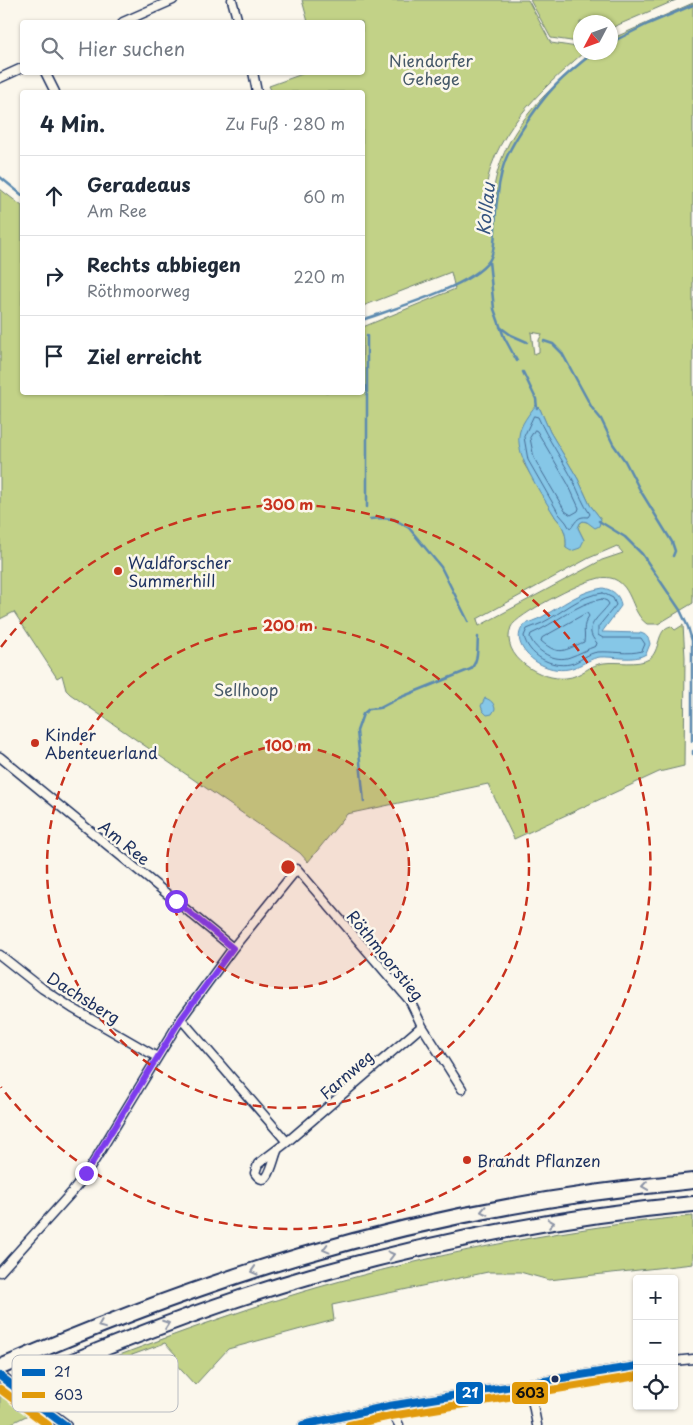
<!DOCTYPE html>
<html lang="de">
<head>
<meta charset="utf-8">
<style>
	:root { --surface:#fff; --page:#f2f2f3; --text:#1f2937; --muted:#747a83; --line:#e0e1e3 }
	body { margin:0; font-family:"Playpen Sans",sans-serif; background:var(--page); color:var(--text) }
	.controls { position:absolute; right:15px; bottom:15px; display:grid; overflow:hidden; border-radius:5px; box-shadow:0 1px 4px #0004 }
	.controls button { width:45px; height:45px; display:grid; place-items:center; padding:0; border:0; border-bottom:1px solid var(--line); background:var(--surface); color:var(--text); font:25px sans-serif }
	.compass { position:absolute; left:573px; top:15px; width:45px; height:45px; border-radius:50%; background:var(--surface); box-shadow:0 1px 4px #0004; rotate:229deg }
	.stop { position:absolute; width:15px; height:15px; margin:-11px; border:4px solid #7c3aed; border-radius:50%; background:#fff }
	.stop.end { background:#7c3aed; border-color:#fff; box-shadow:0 1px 5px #0008 }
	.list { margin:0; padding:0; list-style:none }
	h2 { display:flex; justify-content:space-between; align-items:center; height:65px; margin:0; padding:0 20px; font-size:21px }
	h2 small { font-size:16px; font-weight:400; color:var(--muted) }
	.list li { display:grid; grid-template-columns:32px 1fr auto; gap:15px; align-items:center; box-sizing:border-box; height:80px; padding:0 20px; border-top:1px solid var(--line) }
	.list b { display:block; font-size:19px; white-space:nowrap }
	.list p { margin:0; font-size:16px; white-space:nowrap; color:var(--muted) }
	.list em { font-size:16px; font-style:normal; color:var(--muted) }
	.icon { flex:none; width:28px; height:28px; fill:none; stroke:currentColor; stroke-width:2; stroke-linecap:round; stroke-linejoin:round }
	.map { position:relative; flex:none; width:693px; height:1425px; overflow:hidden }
	.search { position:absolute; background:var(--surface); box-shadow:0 1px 4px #0004; left:20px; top:20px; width:345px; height:55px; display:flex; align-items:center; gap:12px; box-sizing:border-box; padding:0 18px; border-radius:5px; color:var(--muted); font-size:19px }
	.panel { position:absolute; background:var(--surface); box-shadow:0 1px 4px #0004; left:20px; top:90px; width:345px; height:305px; border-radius:5px }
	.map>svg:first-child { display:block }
	.green { fill:#c2d287; stroke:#6e8072; fill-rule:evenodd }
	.water { fill:#86c7e7; stroke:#5b8ab0 }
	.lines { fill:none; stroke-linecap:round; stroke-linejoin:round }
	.shore { stroke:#466c95; stroke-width:1 }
	.stream { stroke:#5b8ab0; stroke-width:2.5 }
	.highway-tunnel { stroke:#cecfd0; stroke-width:14; stroke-dasharray:14 7; stroke-linecap:butt }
	.street-casing { stroke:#1b2f5e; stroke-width:11 }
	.secondary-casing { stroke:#1b2f5e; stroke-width:14 }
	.highway-casing { stroke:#1b2f5e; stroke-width:18 }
	.street { stroke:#fbf7ec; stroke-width:8 }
	.secondary { stroke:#fbf7ec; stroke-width:10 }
	.highway { stroke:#fbf7ec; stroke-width:14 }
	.bus-1-casing { stroke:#fbf7ec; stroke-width:11 }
	.bus-2-casing { stroke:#fbf7ec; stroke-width:11 }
	.bus-1 { stroke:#0065bd; stroke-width:8 }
	.bus-2 { stroke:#e19a09; stroke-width:8 }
	.oneway { stroke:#8b93a5 }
	.route { stroke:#7c3aed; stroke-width:6 }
	.ring { fill:none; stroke:#c8321e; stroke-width:2.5; stroke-dasharray:9 6 }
	.poi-dot { fill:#c8321e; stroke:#fbf7ec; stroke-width:2 }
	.bus-dot { fill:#1b2f5e; stroke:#fbf7ec; stroke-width:2 }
	.labels { text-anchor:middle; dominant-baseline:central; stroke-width:5; stroke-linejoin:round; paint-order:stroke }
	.park-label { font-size:16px; fill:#455868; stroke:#fbf7ec }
	.poi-label { font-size:16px; fill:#1b2f5e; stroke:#fbf7ec; text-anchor:start }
	.street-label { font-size:16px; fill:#1b2f5e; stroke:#fbf7ec }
	.water-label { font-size:18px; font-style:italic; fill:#365580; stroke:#fbf7ec }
	.key { fill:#fbf7ec; stroke:#b8bbc1; stroke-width:1 }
	.key-label { font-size:14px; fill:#1b2f5e }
	.centre { fill:#c8321e; stroke:#fbf7ec; stroke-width:2.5 }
	.ring-label { font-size:15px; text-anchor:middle; font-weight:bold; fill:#c8321e; stroke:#fbf7ec; stroke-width:5; stroke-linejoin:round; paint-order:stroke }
	.line-badge { stroke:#fbf7ec; stroke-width:2 }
	.badge-label { font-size:14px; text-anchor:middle; font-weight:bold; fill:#fff }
	.pale-badge-label { font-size:14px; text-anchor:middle; font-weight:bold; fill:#111 }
</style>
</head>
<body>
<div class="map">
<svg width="693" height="1425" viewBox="0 0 693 1425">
	<rect width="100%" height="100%" fill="#fbf7ec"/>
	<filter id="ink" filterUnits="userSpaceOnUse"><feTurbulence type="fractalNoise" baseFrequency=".02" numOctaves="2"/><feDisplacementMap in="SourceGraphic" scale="10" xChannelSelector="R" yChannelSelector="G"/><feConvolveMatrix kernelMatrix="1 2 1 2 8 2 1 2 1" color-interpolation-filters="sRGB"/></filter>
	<g filter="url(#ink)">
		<path class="green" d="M302,0h226l23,43 26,4 3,-1v6l3,1c-43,38 -95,84 -98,146 -1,15 -3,20 4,33 3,-16 2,-33 6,-50 11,-56 55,-94 96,-129l19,-1 1,-13 82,-36v600l-35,21h-11c-16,-11 -14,-37 -33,-45 -5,-2 -13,-2 -18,0 -15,3 -80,36 -85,48 -12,30 31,54 55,51 15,-1 24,-14 38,-15 13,-2 34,3 45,-4 12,-8 7,-30 22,-33l4,4 8,-5 2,32 -1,109 -25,6 -145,67 -26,-55 -141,30 -39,48 -8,-9 -230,-159 -4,-4 -4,-15 -5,3 -43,-66 -14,7v-430l22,17v186h340l1,-65 92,-38 -4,-17 -88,34 -1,-214h-90l-3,-6 36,-13 57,-1v-50h-54zM531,332l11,2 -3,6v12l-5,2zM540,409l10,23 28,47 12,26 11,14 -14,3 -4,-1 -3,2 -2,5 6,12 -18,8c1,-12 -2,-22 -10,-30l-33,-56zM617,546l6,7 -21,7 -123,66 -2,-7 112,-61z
			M530,0h146l-65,28 -1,-6h-30v19l-2,1 -27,-4z
			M693,1216v48l-144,16 -29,-8h-32l-156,33 2,15 -106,29 -33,36 -24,-26 5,-4 -11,-12 -63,23 -1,-4c77,-29 156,-58 236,-80 116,-32 236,-55 356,-66z
			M0,1389l32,24 -24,12h-8z"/>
		<path class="water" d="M536,405l4,4 10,23 28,47 12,26 11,14 -2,7 -4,2 -8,-6 -4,-1 -3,2 -2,5 6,12 -4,8 -9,3 -5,-3c1,-12 -2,-22 -10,-30 -12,-20 -40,-60 -37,-82 1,-11 10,-22 17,-31z
			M603,588c10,2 17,7 18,18l-19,26 38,1c6,1 9,5 10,11l-4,10c-12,8 -32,2 -46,3 -9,1 -16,7 -25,10 -18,8 -44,-3 -53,-20 -4,-8 -4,-15 2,-22 5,-3 12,-5 18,-8 19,-11 38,-26 61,-29z
			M485,698c6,2 9,5 10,11l-3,5 -5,1 -4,-4 -2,-5z"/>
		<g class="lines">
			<path class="shore" d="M534,416l4,1c10,23 25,43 36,65 5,11 9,22 16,32l-2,3c-10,-1 -11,3 -17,11l-2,-1 -3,-5 -7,-8 -31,-54 -4,-23z
				M535,430l2,1 31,53 11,24 -1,3 -7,4 -6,-4 -31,-53 -4,-20z
				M603,593l10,5 3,7 -18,22v8l5,3h38l4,6 -3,7c-14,4 -30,0 -44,1 -11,1 -18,10 -28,12 -19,4 -42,-9 -46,-28l3,-7c5,-2 10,-4 15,-6 20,-10 37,-28 61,-30z
				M602,599l5,2 2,3c-9,13 -28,23 -12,39l-1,3c-9,3 -17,8 -26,11 -15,6 -35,-6 -40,-20l1,-3c24,-10 45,-31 71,-35z
				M587,613l2,3c-8,12 -3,15 -5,26 -20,8 -24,15 -43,-1l1,-3z"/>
			<path class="stream" d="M610,43l38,-19 45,-19
				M0,177l22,18
				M489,261l5,48 10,28 13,24
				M362,320c31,-11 110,-34 127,-59 8,-11 5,-45 8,-60 1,-11 3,-23 6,-34 6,-22 39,-69 56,-85 11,-11 23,-20 35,-30
				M500,327l11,8 16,7
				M367,336v171
				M544,341l9,3 9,9 30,55 9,11 12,25 12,17 15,29 32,52 3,9 -2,5
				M523,372l13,27 1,9
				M370,519l10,-1 14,1 15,9 32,39 27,54
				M599,521l26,16 17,17 38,56 8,17 4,14v100
				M693,751v3
				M364,802l-7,-71 6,-17 6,-5 11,-1 19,-10 72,-29c8,-9 6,-21 7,-32"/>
			<path class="highway-tunnel" d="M0,1393l24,-12"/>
			<g class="street-casing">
				<path id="street" d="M232,0l6,22
					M123,22l50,-22
					M45,72l10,20
					M253,72l4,20
					M0,78l22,-10
					M0,757l233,191
					M0,955l43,34 29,19 85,49
					M181,1019l106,123
					M278,1149c-5,8 -9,44 -23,24l3,-9 29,-22 135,-116
					M0,1272l73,-81 14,-18 94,-154 52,-71 64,-79 113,132 12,25 40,63
					M674,1361l19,-2
					M529,1384l8,41
					M389,1406l10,19
					M303,1425l86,-19 248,-40"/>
			</g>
			<g class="secondary-casing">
				<path id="secondary" d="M0,1376l65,49"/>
			</g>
			<g class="highway-casing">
				<path id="highway" d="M3,1366c97,-42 196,-80 297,-110 128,-38 261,-62 393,-75
					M24,1381c94,-39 189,-77 287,-105 125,-35 253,-60 382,-72"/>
			</g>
			<use href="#street" class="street"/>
			<use href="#secondary" class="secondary"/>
			<use href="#highway" class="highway"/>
			<g class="bus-1-casing">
				<path id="bus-1" d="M0,1376l65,49
					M303,1425l86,-19 248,-40"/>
			</g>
			<g class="bus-2-casing">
				<path id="bus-2" d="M0,1389l48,36
					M349,1425l42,-9 246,-40"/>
			</g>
			<use href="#bus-1" class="bus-1"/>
			<use href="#bus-2" class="bus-2"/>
		</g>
		<defs><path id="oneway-chevron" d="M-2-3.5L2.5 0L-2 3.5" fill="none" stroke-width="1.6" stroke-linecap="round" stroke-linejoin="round" transform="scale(1.25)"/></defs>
		<g class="oneway">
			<use href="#oneway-chevron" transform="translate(645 1186) rotate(172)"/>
			<use href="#oneway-chevron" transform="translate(484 1211) rotate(168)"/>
			<use href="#oneway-chevron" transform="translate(551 1223) rotate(-9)"/>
			<use href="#oneway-chevron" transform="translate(326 1249) rotate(165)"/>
			<use href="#oneway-chevron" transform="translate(391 1255) rotate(-14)"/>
			<use href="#oneway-chevron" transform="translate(254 1271) rotate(163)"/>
			<use href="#oneway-chevron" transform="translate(166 1324) rotate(-20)"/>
			<use href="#oneway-chevron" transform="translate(101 1325) rotate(158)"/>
		</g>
	</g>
	<g class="lines" filter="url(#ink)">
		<path class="route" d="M86,1173l95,-154 52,-71 -57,-47"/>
	</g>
	<circle cx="288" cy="867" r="121" fill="#c8321e" fill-opacity=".12"/>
	<g class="ring">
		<circle cx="288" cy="867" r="121"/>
		<circle cx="288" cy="867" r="241"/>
		<path d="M1 647A362 362 0 1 1 1 1087"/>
	</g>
	<g class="poi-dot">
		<circle cx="118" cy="571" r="5"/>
		<circle cx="35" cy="743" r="5"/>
		<circle cx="467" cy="1160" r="5"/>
	</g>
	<circle class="bus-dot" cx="555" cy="1379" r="4.5"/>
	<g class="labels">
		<g class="park-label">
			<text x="431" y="60">Niendorfer<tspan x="431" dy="18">Gehege</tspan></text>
			<text x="246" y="689">Sellhoop</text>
		</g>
		<g class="poi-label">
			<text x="128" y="562">Waldforscher<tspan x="128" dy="18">Summerhill</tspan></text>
			<text x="45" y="734">Kinder<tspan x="45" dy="18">Abenteuerland</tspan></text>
			<text x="477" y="1160">Brandt Pflanzen</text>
		</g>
		<g class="street-label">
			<text transform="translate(125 842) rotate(39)">Am Ree</text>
			<text transform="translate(386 955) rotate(51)">Röthmoorstieg</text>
			<text transform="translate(84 997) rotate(32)">Dachsberg</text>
			<text transform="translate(346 1074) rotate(-41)">Farnweg</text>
		</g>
		<g class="water-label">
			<text transform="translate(485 209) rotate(-84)">Kollau</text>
		</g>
	</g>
	<rect x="12" y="1355" width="166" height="57" rx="8" class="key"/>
	<rect x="22" y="1369" width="23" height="7" fill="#0065bd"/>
	<rect x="22" y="1392" width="23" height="6" fill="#e19a09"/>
	<g class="key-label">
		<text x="54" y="1377">21</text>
		<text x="54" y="1400">603</text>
	</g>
	<circle cx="288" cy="867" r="8" class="centre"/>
	<g class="ring-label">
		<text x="288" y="510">300 m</text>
		<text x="288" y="631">200 m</text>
		<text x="288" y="751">100 m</text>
	</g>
	<g class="line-badge">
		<rect x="455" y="1381" width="29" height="24" rx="5" fill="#0065bd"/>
		<rect x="511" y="1381" width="38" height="24" rx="5" fill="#e19a09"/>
	</g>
	<g class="badge-label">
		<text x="470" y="1398">21</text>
	</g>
	<g class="pale-badge-label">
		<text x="530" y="1398">603</text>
	</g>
</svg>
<div class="controls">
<button>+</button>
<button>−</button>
<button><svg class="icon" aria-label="locate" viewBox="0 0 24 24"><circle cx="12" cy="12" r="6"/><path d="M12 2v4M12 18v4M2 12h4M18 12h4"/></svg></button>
</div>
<svg class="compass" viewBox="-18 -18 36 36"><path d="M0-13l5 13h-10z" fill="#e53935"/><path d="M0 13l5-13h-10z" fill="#747a83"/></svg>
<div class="stop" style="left:176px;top:901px"></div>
<div class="stop end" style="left:86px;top:1173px"></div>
<div class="search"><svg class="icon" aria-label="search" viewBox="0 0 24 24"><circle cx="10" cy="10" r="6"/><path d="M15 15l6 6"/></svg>Hier suchen</div>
<section class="panel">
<h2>4 Min.<small>Zu Fuß · 280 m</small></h2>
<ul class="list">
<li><svg class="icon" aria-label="ahead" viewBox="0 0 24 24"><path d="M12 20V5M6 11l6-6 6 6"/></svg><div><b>Geradeaus</b><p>Am Ree</p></div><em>60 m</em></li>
<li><svg class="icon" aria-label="right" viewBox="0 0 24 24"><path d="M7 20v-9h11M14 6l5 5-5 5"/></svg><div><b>Rechts abbiegen</b><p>Röthmoorweg</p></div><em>220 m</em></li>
<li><svg class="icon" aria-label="arrive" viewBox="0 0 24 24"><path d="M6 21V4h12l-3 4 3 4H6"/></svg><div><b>Ziel erreicht</b></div></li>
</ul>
</section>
</div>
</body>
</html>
